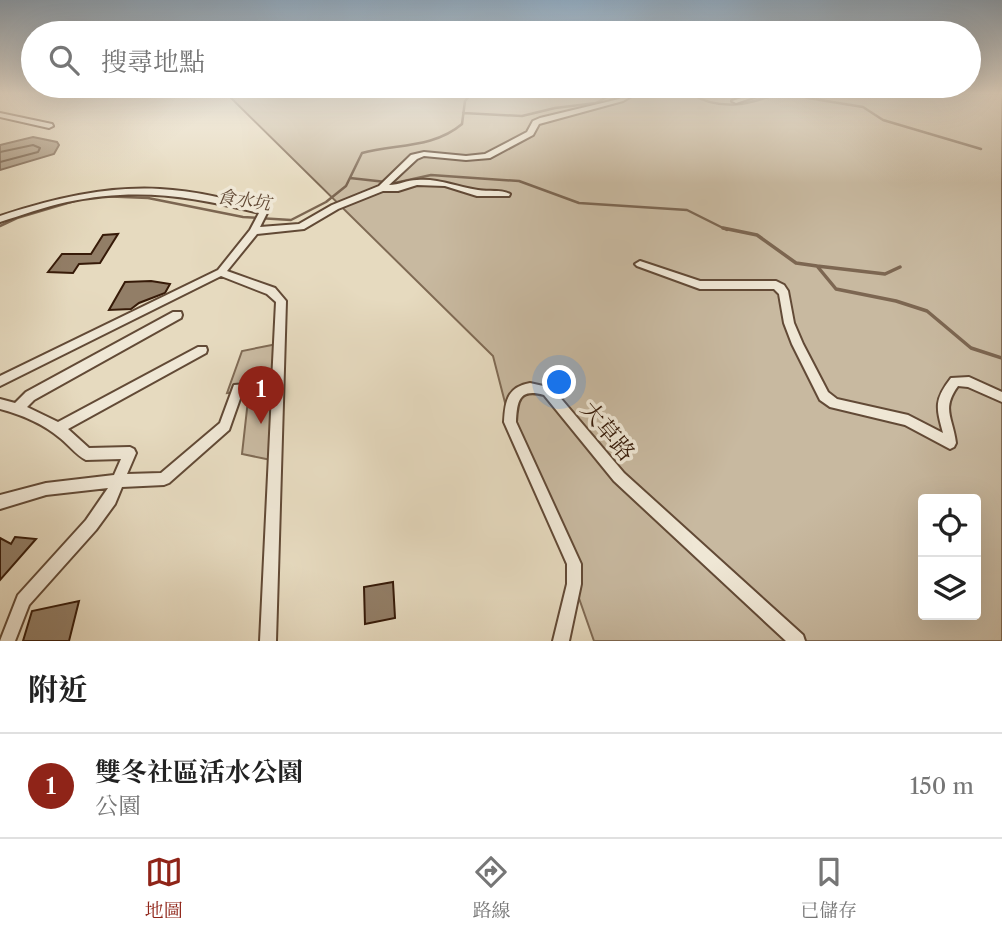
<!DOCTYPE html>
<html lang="zh-TW">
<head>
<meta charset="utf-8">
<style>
	:root { --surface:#fff; --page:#f6f6f6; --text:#222; --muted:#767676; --line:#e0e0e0; --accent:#8f2418 }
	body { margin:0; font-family:"Libre Caslon Text","Noto Serif TC",serif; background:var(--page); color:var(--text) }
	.controls { position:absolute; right:21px; bottom:21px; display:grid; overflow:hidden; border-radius:7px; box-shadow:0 7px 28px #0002 }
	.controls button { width:63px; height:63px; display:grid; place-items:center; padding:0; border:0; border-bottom:2px solid var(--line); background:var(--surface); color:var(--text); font:35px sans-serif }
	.you { position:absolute; left:560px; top:383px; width:24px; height:24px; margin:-18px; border:5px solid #fff; border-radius:50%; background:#1a73e8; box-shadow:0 0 0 10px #1a73e833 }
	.badge { display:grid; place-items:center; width:46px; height:46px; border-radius:50%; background:var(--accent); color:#fff; font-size:23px; font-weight:700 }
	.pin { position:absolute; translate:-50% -58px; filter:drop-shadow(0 2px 4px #0008) }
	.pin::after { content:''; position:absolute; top:37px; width:24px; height:21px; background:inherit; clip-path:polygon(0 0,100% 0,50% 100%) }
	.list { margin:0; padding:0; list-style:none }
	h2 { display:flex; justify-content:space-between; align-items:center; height:91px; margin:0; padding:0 28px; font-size:30px }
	h2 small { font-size:23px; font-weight:400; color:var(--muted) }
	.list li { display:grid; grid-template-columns:46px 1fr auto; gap:21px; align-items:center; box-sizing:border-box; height:105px; padding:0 28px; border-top:2px solid var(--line) }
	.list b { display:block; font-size:26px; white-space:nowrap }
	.list p { margin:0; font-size:23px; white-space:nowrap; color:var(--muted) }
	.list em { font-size:23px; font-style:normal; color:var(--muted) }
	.icon { flex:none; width:38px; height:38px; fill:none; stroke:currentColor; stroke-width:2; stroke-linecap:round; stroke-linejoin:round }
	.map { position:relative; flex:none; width:1002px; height:641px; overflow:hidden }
	.search { position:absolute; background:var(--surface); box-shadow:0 7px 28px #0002; left:21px; right:21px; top:21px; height:77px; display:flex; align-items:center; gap:18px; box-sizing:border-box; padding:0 24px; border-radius:38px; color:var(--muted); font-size:26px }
	.sheet { height:196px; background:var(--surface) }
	nav { display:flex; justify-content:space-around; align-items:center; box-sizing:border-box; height:98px; border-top:2px solid var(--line); background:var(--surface); font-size:19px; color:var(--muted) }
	nav a { display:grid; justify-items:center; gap:4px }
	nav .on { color:var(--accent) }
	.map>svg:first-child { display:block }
	.green { fill:#c8b9a0; stroke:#7f6a54; stroke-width:2; fill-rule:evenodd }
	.water { fill:#aa9981; stroke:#7c6651; stroke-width:2 }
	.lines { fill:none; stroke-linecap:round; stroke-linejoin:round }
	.shore { stroke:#705a44; stroke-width:2 }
	.stream-far1 { stroke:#7c6651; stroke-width:2.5 }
	.stream { stroke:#7c6651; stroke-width:3.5 }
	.building { fill:#927e67; stroke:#361a08; stroke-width:2 }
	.street-casing { stroke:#624a36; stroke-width:4 }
	.street { fill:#efe7d5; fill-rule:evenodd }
	.labels { text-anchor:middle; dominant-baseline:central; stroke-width:7; stroke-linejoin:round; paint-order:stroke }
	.far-water-label { font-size:18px; font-style:italic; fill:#5f4632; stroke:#efe7d5 }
	.near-street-label { font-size:23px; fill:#361a08; stroke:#efe7d5 }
</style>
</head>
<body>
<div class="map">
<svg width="1002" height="641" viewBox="0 0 1002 641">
	<rect width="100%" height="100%" fill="#e6dabf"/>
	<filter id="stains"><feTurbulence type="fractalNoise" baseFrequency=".00286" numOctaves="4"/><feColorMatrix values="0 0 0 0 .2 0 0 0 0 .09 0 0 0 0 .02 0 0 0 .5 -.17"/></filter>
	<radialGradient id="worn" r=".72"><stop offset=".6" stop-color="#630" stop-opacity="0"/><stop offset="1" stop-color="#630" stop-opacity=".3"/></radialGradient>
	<path class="green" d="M227,94h775v547h-408l-20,-57 -64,-162 -17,-66zM923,499h53v116h-53z
		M277,344l-1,117 -34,-7 7,-63 -22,2 15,-42z"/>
	<path class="water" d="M33,137l24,5 2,3 -5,9 -54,16v-25z"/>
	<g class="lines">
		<path class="shore" d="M0,152l33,-7 7,3 -2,4 -38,10"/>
		<path class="stream-far1" d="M691,94c29,17 56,11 86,0
			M799,94l9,4 55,9 20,13 98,29
			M463,113l59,3 33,-8 41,-5 16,-9
			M350,178l45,5 36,-8 88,6 60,22 108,7 40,20
			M99,196l49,2 95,19 48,3 35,-18 20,-16 16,-33c34,-9 72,-5 100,-29l3,-23 6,-7
			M0,226l17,-8 64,-19"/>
		<path class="stream" d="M723,228l34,7 39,28 21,3 19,23 60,12 31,10 44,37 31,10
			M817,266l68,8 15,-7"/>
	</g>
	<path class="building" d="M118,234l-18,29 -21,1 -6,9 -25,-1 14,-18h29l12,-19z
		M151,281l19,3 -5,9 -26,10 -8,6 -22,1 16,-28z
		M15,537l21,2 -36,41v-42l11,6z
		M393,582l2,36 -30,6 -1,-37z
		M79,601l-10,40h-46l9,-30z"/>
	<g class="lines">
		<g class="street-casing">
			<path id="street" d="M628,94h7l-12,7 -84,23 -6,11 -43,23 -24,2 -42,-4 -7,3 -28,26c10,0 18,-5 28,-5 21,-2 40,7 61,10 10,2 23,-1 32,4l-1,2h-32l-32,-10 -28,-1 -19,6h-15l-45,18 -34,20 -47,5 -30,37 48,17 11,13 -10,340h-16l12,-249 -30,1 -13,37 -60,53 -5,2 -42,2 -7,17 -19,26 -67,75 -14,36h-15l18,-46 68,-75 22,-32 -62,7 -46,14v-14l46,-12 68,-8 7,-16 -35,1c-10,-5 -17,-15 -26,-22 -18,-15 -38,-23 -60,-29v-10l15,4 11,-11 147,-80h8l1,3 -1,3 -147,82 -7,7 31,15 140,-75h8l1,3 -1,3 -138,76 21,19 41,-1 4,2 2,4 -9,21 34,-1 59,-50 14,-38 38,-3 4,-80 -9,-8 -46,-18 -221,110v-10l218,-106 32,-40 9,-17c-68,-17 -122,-26 -192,-11 -23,5 -45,13 -67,20v-6c52,-17 105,-30 160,-27 37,2 72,11 107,20l1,2 -8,16 39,-3 33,-19 47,-19 32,-31 13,-3 42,4 19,-2 42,-22 6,-11 7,-3 79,-19z
				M754,94h9l-27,9 -4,-2z
				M0,113l52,11 1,2 -4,2 -49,-11z
				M640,261l60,20h76l8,4 4,6 6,32 9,21 25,48 9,7 71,16 35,18c-7,-26 -9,-33 8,-55l18,-1 33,15v10l-34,-15 -10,-1c-17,23 -5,32 -2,57l-2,4 -4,2 -45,-24 -75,-18 -10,-7 -28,-56 -8,-21 -5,-29 -5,-5h-74l-63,-23 -2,-2z
				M530,383l22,5 72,85 179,162 2,6h-19l-172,-160 -70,-86c-25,-7 -27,6 -28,27l65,142v20l-12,57h-16l14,-57v-20l-63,-142c1,-20 3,-35 26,-39z"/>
		</g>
		<use href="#street" class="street"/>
	</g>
	<linearGradient id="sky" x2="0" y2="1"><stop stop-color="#8fa9bf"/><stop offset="0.51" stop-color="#f4eee2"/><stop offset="1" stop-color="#f4eee2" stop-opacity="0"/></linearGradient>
	<rect width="1002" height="183" fill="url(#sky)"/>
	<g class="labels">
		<g class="far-water-label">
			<text transform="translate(244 200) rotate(8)">食水坑</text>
		</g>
		<g class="near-street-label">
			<text transform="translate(608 431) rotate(50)">大草路</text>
		</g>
	</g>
	<rect width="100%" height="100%" filter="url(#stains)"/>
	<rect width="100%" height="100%" fill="url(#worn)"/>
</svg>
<div class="controls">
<button><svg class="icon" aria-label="locate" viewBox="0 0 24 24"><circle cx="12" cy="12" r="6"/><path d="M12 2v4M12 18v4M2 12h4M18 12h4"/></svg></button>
<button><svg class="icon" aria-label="layers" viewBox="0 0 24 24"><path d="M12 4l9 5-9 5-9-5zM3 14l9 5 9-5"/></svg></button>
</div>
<div class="you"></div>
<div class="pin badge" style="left:261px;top:424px">1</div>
<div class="search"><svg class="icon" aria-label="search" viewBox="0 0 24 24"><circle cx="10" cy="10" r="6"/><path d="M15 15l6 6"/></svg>搜尋地點</div>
</div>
<section class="sheet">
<h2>附近<small></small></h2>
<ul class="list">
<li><span class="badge">1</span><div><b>雙冬社區活水公園</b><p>公園</p></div><em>150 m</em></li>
</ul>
</section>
<nav>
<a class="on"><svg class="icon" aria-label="map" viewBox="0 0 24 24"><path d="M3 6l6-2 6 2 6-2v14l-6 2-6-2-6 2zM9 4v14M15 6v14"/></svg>地圖</a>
<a><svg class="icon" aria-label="directions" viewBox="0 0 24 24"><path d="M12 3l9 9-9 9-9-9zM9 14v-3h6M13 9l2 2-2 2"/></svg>路線</a>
<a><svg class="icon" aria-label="saved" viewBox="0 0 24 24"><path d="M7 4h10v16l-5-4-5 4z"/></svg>已儲存</a>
</nav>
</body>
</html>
